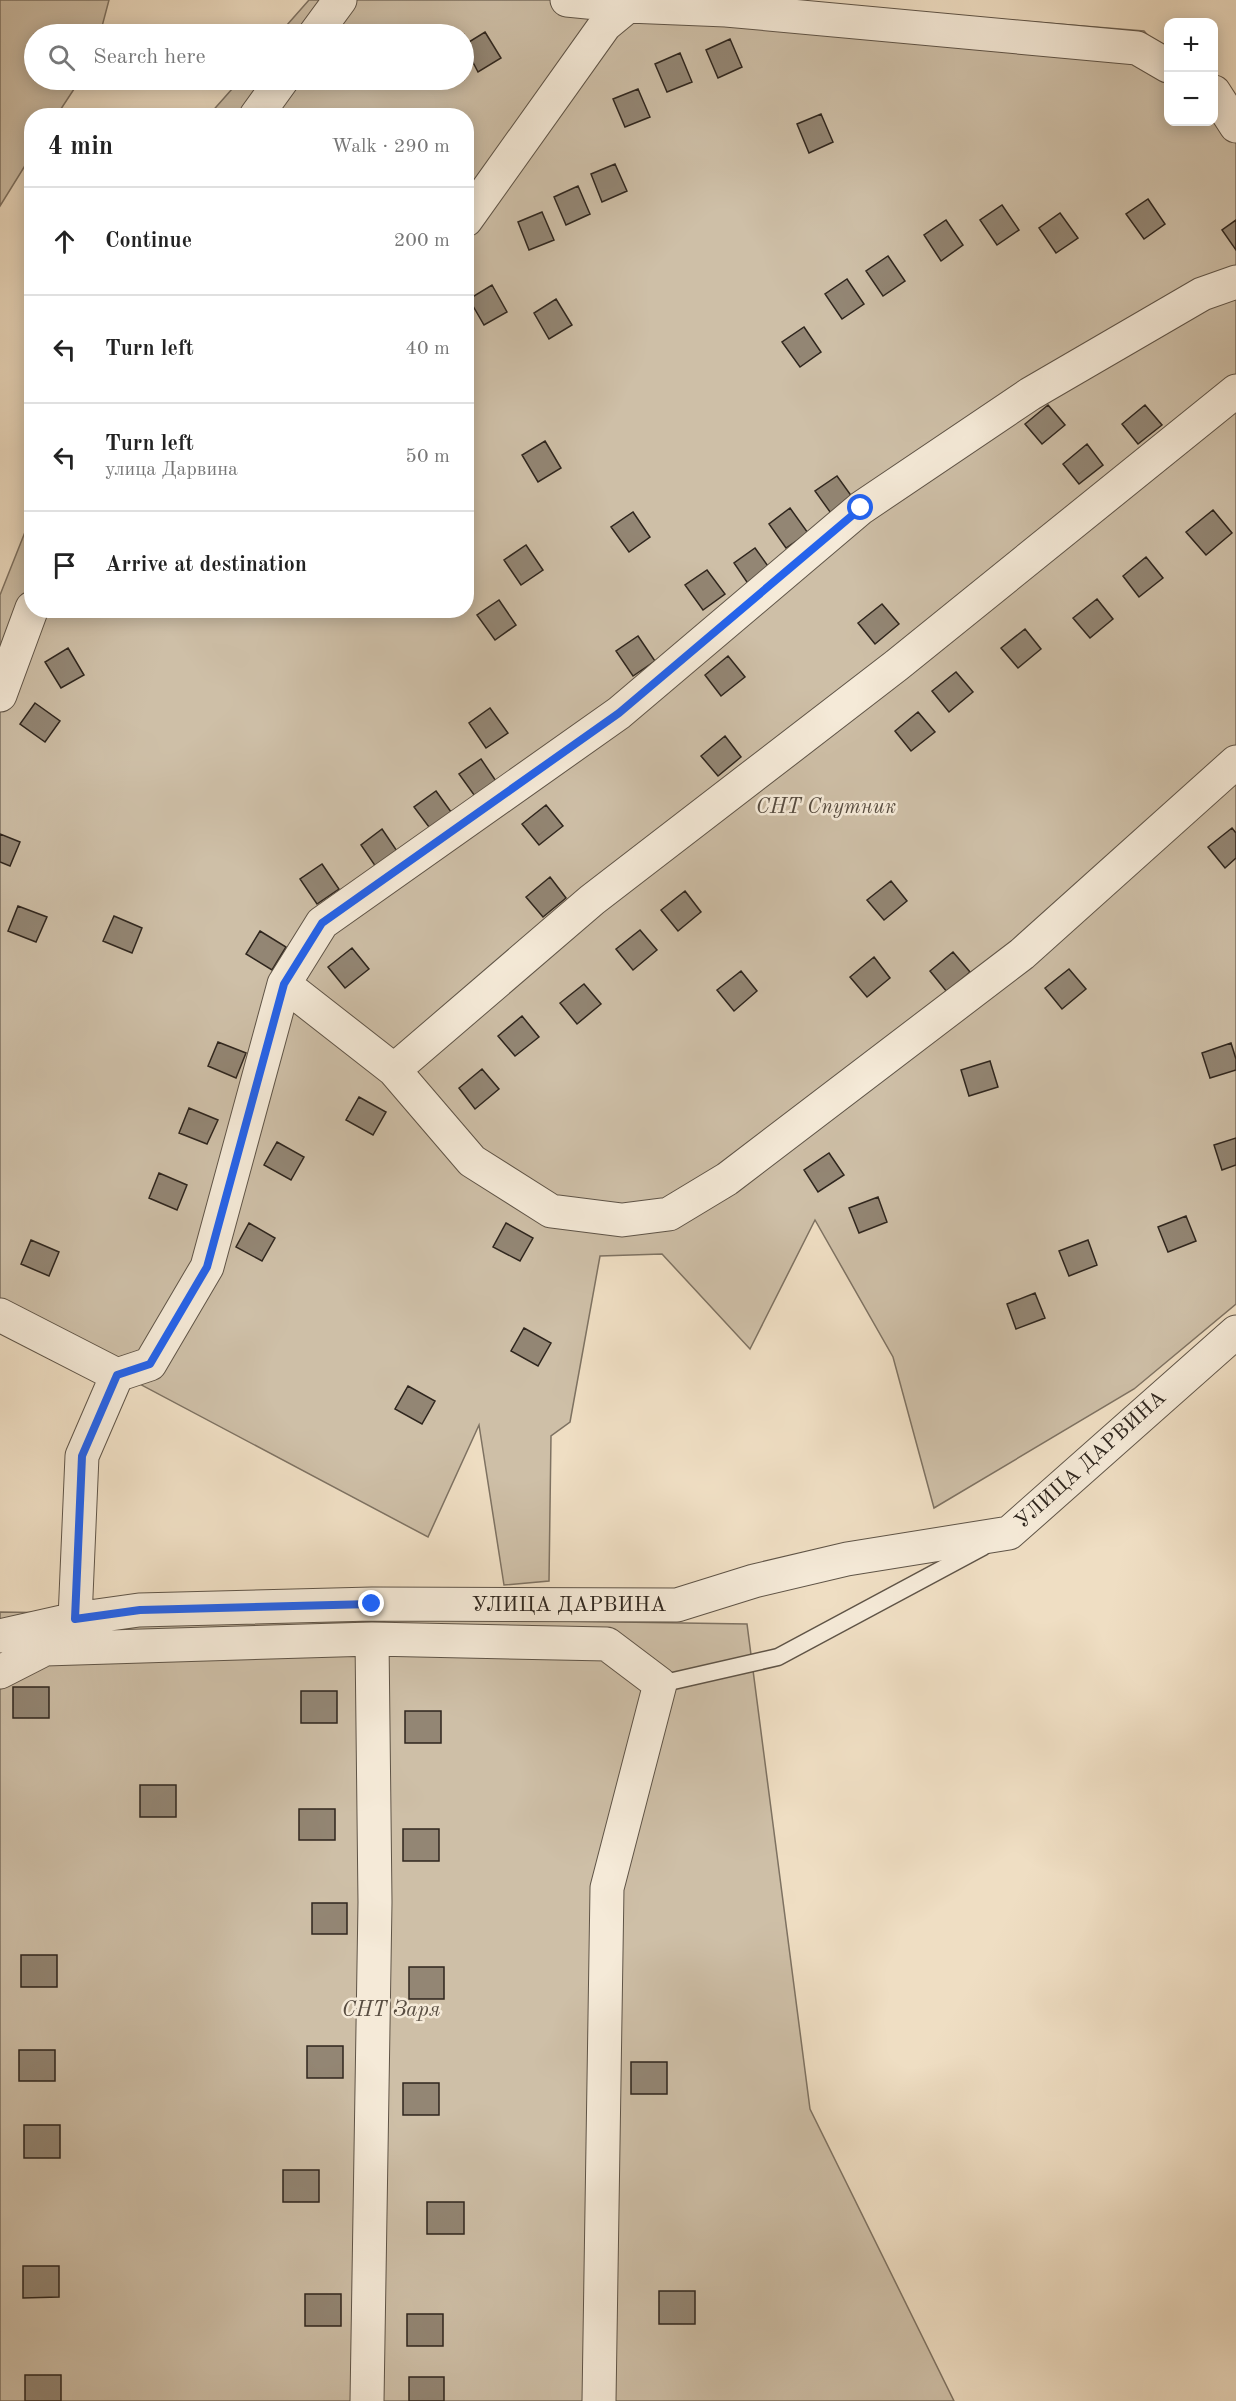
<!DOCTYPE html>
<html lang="en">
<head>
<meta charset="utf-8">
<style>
	:root { --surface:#fff; --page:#f2f2f2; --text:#222; --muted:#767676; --line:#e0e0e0 }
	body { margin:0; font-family:"Old Standard TT",serif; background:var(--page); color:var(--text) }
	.controls { position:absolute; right:18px; top:18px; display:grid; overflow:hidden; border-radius:12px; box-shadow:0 3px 15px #0003 }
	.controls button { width:54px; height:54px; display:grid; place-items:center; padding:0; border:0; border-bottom:2px solid var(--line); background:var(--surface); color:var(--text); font:30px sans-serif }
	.stop { position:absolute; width:18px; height:18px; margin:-14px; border:4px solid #2563eb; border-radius:50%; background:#fff }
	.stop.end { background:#2563eb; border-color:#fff; box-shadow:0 2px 6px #0008 }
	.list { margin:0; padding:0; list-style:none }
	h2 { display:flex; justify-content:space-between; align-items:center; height:78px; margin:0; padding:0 24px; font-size:26px }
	h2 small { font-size:20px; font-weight:400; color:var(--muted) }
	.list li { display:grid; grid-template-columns:39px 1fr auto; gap:18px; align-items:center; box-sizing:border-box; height:108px; padding:0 24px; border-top:2px solid var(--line) }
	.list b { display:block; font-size:22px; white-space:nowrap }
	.list p { margin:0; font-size:20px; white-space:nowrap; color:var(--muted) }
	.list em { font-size:20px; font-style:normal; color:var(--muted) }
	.icon { flex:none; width:33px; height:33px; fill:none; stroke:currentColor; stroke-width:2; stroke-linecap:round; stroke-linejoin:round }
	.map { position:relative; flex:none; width:1236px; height:2401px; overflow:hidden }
	.search { position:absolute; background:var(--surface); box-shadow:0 3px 15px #0003; left:24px; top:24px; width:450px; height:66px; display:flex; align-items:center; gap:15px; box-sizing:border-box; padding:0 21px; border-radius:33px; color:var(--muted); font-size:22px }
	.panel { position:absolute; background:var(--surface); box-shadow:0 3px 15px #0003; left:24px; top:108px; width:450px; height:510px; border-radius:24px }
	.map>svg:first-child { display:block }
	.green { fill:#cebfa7; stroke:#7e7262; stroke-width:1.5 }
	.building { fill:#938674; stroke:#2f261e; stroke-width:1.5 }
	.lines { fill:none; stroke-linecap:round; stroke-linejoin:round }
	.lane-casing { stroke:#5f5447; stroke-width:19 }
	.street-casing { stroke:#5f5447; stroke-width:35 }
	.lane { stroke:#f5ead8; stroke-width:16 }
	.street { stroke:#f5ead8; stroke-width:33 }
	.route { stroke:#2563eb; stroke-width:8 }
	.labels { text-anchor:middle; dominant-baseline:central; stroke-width:5; stroke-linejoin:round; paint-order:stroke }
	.park-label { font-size:21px; font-style:italic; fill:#574c40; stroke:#f5ead8 }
	.street-label { font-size:21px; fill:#2f261e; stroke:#f5ead8 }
</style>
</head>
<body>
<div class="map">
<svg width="1236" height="2401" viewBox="0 0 1236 2401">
	<rect width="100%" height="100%" fill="#efdec3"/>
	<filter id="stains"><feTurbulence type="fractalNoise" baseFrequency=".00333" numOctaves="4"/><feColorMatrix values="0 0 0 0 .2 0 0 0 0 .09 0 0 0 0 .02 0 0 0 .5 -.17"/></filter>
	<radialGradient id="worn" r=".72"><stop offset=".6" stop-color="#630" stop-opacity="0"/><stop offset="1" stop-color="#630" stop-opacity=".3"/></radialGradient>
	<path class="green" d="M0,0h109l-9,34h-66v46h46l-23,35 -25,1 -1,40 -31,50z
		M309,0h457l378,31 24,27v64h46l22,11v1171l-102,85 -200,119 -41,-151 -78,-137 -65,129 -88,-95 -62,2 -30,166 -19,14 -2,145 -45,4 -25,-160 -51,112 -428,-227v-715l31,-78 1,93h434v-494l-257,-1 31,-35h224v-46h-185z
		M0,1612l747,12 63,485 144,292h-954z"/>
	<path class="building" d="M485,32l16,26 -23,14 -14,-27z
		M730,39l12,28 -24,11 -12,-28z
		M680,53l12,29 -25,10 -12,-28z
		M638,89l12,28 -25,10 -12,-28z
		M821,114l12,28 -24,11 -12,-29z
		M615,164l12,27 -25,11 -11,-28z
		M578,186l12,28 -24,11 -12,-28z
		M1148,199l17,25 -21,15 -18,-25z
		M1002,205l17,25 -22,15 -17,-25z
		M542,212l12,28 -25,10 -11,-28z
		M1060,213l18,25 -22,15 -17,-25z
		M946,220l17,25 -22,16 -17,-26z
		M1236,220v30l-14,-20z
		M888,256l17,25 -22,15 -17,-25z
		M847,279l17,25 -22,15 -17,-25z
		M492,285l15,27 -23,13 -15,-26z
		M556,299l16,26 -23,14 -15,-26z
		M804,327l17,25 -21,15 -18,-25z
		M1048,405l17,20 -23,19 -17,-20z
		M1145,405l17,20 -24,19 -16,-20z
		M545,441l16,27 -23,14 -16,-27z
		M1087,444l16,21 -24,19 -16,-20z
		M837,476l18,25 -22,15 -18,-25z
		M790,508l18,25 -22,15 -17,-24z
		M1213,510l19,23 -26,22 -20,-23z
		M633,512l17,25 -21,15 -18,-25z
		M526,545l17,25 -22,15 -17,-25z
		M755,548l18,25 -22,15 -17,-25z
		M1146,557l17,21 -24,19 -16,-21z
		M707,570l18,24 -22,16 -18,-25z
		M1097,599l16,20 -23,19 -17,-20z
		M499,600l17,25 -21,15 -18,-25z
		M882,604l17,20 -24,20 -17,-21z
		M1025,629l16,20 -23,19 -17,-20z
		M638,636l17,25 -22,15 -17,-25z
		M68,648l16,27 -23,13 -16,-26z
		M728,656l17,21 -24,19 -16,-21z
		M956,672l17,20 -24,20 -17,-21z
		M35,703l25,18 -15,21 -25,-18z
		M490,708l18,25 -22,15 -17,-25z
		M918,712l17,20 -24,19 -16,-20z
		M725,736l16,21 -23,19 -17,-20z
		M481,759l17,25 -21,15 -18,-25z
		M436,791l18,25 -22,15 -18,-24z
		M546,805l17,21 -24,19 -17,-21z
		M1232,828l4,5v25l-11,10 -17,-21z
		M382,829l17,25 -21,16 -17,-25z
		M0,834l20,8 -10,24 -10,-4z
		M322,864l17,25 -22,15 -17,-25z
		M550,877l16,21 -23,19 -17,-20z
		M891,881l16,20 -23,19 -17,-20z
		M685,891l16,21 -23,19 -17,-21z
		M18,906l29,11 -11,25 -28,-11z
		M114,916l28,12 -10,25 -29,-12z
		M640,930l17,20 -24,20 -17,-21z
		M260,931l26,16 -14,23 -26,-16z
		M352,948l17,21 -24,19 -17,-21z
		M953,952l17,20 -23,20 -17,-21z
		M874,957l16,21 -23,19 -17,-20z
		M1069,969l17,20 -24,20 -17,-21z
		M741,971l16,20 -23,20 -17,-21z
		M584,984l17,20 -24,20 -17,-21z
		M522,1016l17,21 -24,19 -17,-20z
		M218,1042l28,11 -10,25 -28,-12z
		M1231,1043l5,16v11l-26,8 -8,-25z
		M990,1061l8,26 -29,9 -8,-26z
		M482,1069l17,20 -24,20 -16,-21z
		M359,1097l27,15 -13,23 -27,-15z
		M189,1108l29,12 -11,24 -28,-11z
		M1236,1138v27l-14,5 -8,-25z
		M277,1142l27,15 -13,23 -27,-15z
		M829,1153l15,22 -26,17 -14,-22z
		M159,1173l28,12 -10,25 -28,-12z
		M878,1197l9,25 -28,11 -10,-25z
		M1186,1216l10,25 -28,11 -10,-25z
		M249,1223l26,15 -13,23 -26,-14z
		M506,1223l27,15 -13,23 -27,-14z
		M31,1240l28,12 -10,24 -28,-12z
		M1088,1240l9,25 -28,11 -10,-25z
		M1035,1293l10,25 -29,11 -9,-25z
		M524,1328l27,15 -13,23 -27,-15z
		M408,1386l27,15 -13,23 -27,-15z
		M13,1687h36v31h-36z
		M301,1691h36v32h-36z
		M405,1711h36v32h-36z
		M140,1785h36v32h-36z
		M299,1809h36v31h-36z
		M403,1829h36v32h-36z
		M312,1903h35v31h-35z
		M21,1955h36v32h-36z
		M409,1967h35v32h-35z
		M307,2046h36v32h-36z
		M19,2050h36v31h-36z
		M631,2062h36v32h-36z
		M403,2083h36v32h-36z
		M24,2125h36v33h-36z
		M283,2170h36v32h-36z
		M427,2202h37v32h-37z
		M23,2266h36v31l-36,1z
		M659,2291h36v33h-36z
		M305,2294h36v32h-36z
		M407,2314h36v32h-36z
		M25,2375h36v26h-36z
		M409,2377h35v24h-35z"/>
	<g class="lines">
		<g class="lane-casing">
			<path id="lane" d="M660,1684l118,-27 205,-110"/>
		</g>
		<g class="street-casing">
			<path id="street" d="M567,0l61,6
				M315,34l25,-34
				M1214,92l22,34
				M256,116l26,-36
				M466,220l139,-195 23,-19 98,4 411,38 31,18
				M0,695l32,-87
				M284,984l110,86 78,91 79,50 71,9 47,-6 58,-35 295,-225 214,-192
				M394,1070l198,-170 305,-235 339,-274
				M0,1315l117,60 33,-11 57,-97 77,-283 38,-61 297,-210 242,-205 169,-114 172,-100 34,-12
				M75,1619l7,-163 35,-81
				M0,1636l75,-17 64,-9 233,-6 305,1 77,-24 93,-22 162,-26 227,-201
				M0,1672l45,-23 327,-10 235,5 53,40 -53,204 -8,513
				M367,2401l8,-499 -3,-263"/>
		</g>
		<use href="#lane" class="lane"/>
		<use href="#street" class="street"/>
	</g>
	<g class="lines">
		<path class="route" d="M372,1604l-232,6 -65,9 7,-163 35,-81 33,-11 57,-97 77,-283 38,-61 297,-210 242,-205"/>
	</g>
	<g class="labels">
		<g class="park-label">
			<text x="826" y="807">СНТ Спутник</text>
			<text x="391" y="2010">СНТ Заря</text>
		</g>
		<g class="street-label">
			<text transform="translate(1091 1460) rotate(-42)">УЛИЦА ДАРВИНА</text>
			<text x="569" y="1605">УЛИЦА ДАРВИНА</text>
		</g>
	</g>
	<rect width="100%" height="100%" filter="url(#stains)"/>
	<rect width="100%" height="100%" fill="url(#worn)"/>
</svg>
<div class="controls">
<button>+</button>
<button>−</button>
</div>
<div class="stop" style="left:861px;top:508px"></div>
<div class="stop end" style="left:372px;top:1604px"></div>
<div class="search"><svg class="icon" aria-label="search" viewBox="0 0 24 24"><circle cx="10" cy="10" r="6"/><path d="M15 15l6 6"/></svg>Search here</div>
<section class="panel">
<h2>4 min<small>Walk · 290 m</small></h2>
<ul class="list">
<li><svg class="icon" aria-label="ahead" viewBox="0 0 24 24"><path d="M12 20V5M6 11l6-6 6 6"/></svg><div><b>Continue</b></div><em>200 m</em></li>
<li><svg class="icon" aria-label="left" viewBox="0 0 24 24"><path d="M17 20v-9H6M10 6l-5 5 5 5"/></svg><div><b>Turn left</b></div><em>40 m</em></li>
<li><svg class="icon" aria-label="left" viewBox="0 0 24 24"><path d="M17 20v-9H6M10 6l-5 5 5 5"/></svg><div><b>Turn left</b><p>улица Дарвина</p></div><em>50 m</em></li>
<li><svg class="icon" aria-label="arrive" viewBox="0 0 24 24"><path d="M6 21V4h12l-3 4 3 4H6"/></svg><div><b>Arrive at destination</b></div></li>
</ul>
</section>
</div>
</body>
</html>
